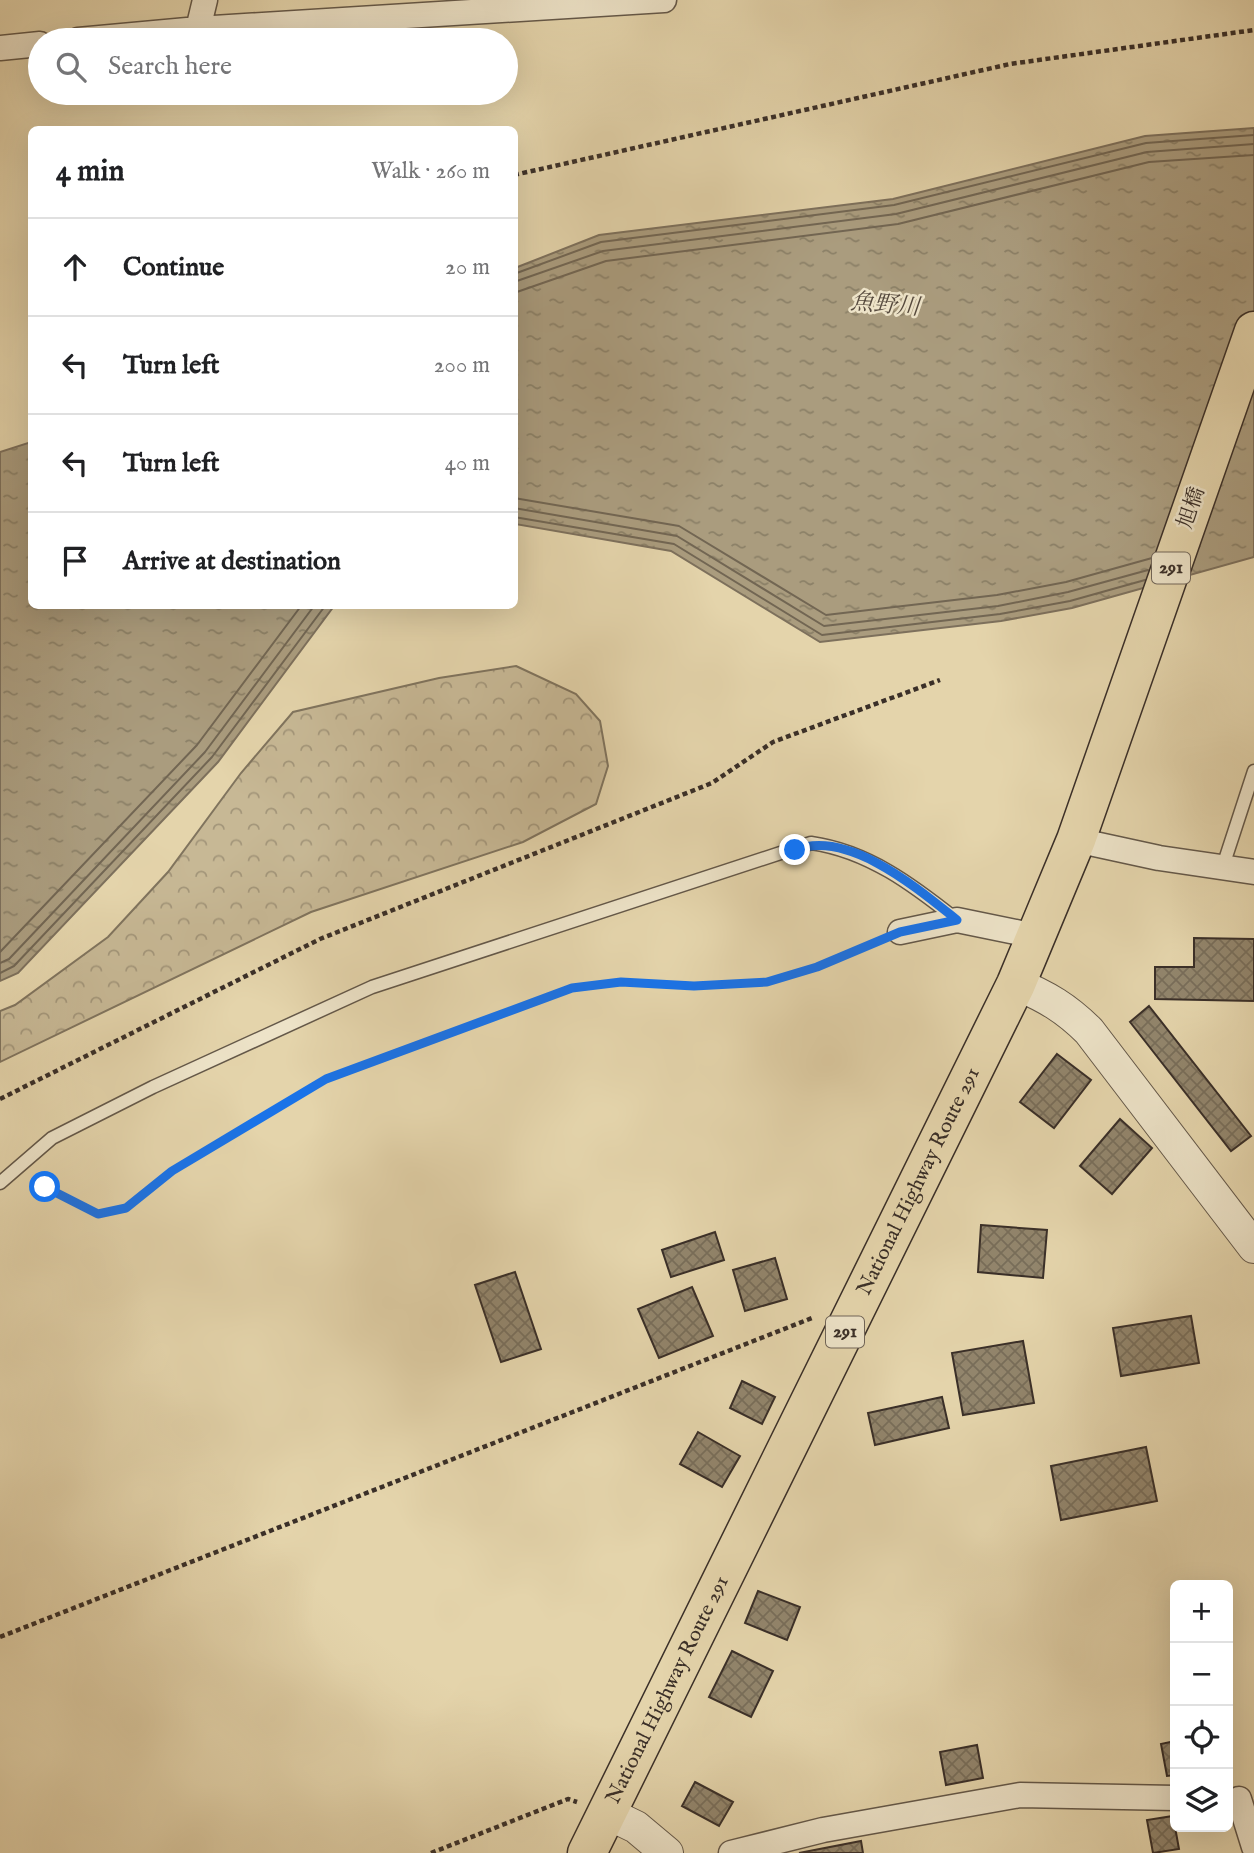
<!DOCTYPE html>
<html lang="en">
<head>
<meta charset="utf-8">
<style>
	:root { --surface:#fff; --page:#f2f2f2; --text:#202124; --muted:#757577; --line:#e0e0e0 }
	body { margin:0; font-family:"IM FELL English","Noto Serif JP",serif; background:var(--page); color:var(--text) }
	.controls { position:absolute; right:21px; bottom:21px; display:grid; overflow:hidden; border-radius:10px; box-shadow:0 7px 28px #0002 }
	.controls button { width:63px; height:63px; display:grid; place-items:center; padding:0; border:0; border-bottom:2px solid var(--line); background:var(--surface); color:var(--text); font:35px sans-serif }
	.stop { position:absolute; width:21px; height:21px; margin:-16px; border:5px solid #1a73e8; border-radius:50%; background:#fff }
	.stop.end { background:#1a73e8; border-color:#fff; box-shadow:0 2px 7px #0008 }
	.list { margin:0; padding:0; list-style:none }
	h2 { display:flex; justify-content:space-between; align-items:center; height:91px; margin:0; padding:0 28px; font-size:30px }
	h2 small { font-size:23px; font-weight:400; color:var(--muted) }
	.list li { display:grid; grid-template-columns:46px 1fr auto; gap:21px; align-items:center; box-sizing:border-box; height:98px; padding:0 28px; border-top:2px solid var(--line) }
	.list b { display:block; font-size:26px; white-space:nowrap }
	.list em { font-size:23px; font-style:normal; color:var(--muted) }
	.icon { flex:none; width:38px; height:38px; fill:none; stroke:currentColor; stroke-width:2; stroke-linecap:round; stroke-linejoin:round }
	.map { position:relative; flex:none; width:1254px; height:1853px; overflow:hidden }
	.search { position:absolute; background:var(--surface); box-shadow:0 7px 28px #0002; left:28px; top:28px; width:490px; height:77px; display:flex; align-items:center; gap:18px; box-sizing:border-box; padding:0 24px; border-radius:38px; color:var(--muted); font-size:26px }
	.panel { position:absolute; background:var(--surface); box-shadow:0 7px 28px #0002; left:28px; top:126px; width:490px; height:483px; border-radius:10px }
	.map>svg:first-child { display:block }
	.forest { fill:url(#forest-crowns); stroke:#80745e; stroke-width:2 }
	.water { fill:url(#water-ripples); stroke:#7d705c; stroke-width:2 }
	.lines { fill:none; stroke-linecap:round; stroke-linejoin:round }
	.shore { stroke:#726653; stroke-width:2 }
	.building { fill:url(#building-cross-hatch); stroke:#3a2f28; stroke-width:2 }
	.service-casing { stroke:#645849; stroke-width:15 }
	.minor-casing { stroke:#645849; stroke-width:27 }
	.tertiary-casing { stroke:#645849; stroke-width:34 }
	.trunk-casing { stroke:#3a2f28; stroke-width:41 }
	.path { stroke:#3a2f28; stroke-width:4.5; stroke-dasharray:5 3.5; stroke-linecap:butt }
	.service { stroke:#ede3c8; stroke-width:12 }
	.minor { stroke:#ede3c8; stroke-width:24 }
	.tertiary { stroke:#ede3c8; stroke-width:32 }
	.trunk { stroke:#e4d4ab; stroke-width:38 }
	.route { stroke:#1a73e8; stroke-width:9 }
	.labels { text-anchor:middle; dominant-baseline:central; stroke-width:5; stroke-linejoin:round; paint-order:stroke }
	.shield { fill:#ede3c8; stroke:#706558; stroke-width:2 }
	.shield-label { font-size:19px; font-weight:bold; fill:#3a2f28 }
	.street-label { font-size:21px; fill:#3a2f28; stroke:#ede3c8 }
	.water-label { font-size:23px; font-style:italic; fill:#564a3e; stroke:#ede3c8 }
</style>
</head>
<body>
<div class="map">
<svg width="1254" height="1853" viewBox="0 0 1254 1853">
	<defs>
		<pattern id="forest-crowns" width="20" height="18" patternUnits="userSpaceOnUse" patternTransform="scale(1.75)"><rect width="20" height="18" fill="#c7b895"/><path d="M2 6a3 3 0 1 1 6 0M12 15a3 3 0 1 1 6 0" fill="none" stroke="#a3967a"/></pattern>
		<pattern id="water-ripples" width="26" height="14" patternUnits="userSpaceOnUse" patternTransform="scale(1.75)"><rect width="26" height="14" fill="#aa9c7e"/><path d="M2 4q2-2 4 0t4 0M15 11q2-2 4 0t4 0" fill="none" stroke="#8b8067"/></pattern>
		<pattern id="building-cross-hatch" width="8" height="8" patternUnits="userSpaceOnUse" patternTransform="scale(1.75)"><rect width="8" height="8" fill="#92856c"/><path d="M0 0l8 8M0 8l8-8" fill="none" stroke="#786d59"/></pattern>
	</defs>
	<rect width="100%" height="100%" fill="#e4d4ab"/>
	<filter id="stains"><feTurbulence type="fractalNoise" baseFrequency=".00286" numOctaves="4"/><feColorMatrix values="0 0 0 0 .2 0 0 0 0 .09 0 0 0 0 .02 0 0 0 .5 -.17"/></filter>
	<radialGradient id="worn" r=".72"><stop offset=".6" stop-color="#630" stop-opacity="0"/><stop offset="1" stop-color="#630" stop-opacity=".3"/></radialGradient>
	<path class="forest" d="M516,666l60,28 24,27 8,45 -12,38 -73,38 -212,70 -311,150v-51l15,-6 93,-68 60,-65 73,-99 52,-61 146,-34z"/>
	<path class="water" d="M1254,128v429l-182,51 -71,13 -181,21 -149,-91 -156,-27v-256l84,-33 294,-36 252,-63z
		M31,442l1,164h302l-116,156 -200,211 -18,8v-529z"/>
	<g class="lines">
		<path class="shore" d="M514,274l87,-32 293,-37 252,-62 108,-8
			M514,282l89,-31 293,-37 251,-62 107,-8
			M514,293l92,-32 292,-37 251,-62 105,-7
			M514,498l165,28 147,89 171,-20 69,-13 86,-24
			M514,508l163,28 147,90 174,-20 70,-14 80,-22
			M514,517l160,27 148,91 178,-21 70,-13 75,-21
			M0,952l197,-207 104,-139
			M0,963l9,-4 196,-207 109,-146
			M0,973l14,-7 198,-209 113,-151"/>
	</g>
	<path class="building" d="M1194,938l60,1v62l-99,-2v-32h39z
		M1149,1006l102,130 -20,15 -101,-129z
		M1057,1054l34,26 -37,48 -34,-26z
		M1120,1119l32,29 -40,46 -32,-28z
		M981,1225l66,5 -4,48 -65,-6z
		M715,1232l9,28 -53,17 -9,-27z
		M775,1258l12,41 -42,12 -12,-41z
		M515,1272l26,77 -40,13 -26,-77z
		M692,1287l21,49 -54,22 -21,-49z
		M1191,1316l8,47 -78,13 -8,-48z
		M1023,1341l11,62 -71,12 -11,-62z
		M742,1381l33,16 -13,27 -32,-16z
		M942,1397l7,31 -74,17 -7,-32z
		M698,1432l42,24 -18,31 -42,-23z
		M1146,1447l11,54 -96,19 -10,-54z
		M758,1591l42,16 -13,33 -42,-17z
		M732,1651l41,20 -22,46 -42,-20z
		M1175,1741v34l-8,1 -6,-32z
		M977,1745l6,33 -37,7 -6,-33z
		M695,1782l38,20 -14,24 -37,-20z
		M1173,1816l6,33 -26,4 -6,-33z
		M861,1841l2,12h-64z"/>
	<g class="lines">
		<g class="service-casing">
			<path id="service" d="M1223,866l31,-95
				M0,1183l52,-45 101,-51 219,-100 439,-144c57,8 102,42 146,77"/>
		</g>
		<g class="minor-casing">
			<path id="minor" d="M198,29l7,-29
				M78,40l120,-11 466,-29
				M0,48l40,-4
				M1076,840l83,18 95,14
				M900,932l57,-12 78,16
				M1239,1799l15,48
				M731,1853l92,-23 197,-35 155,3"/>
		</g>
		<g class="tertiary-casing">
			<path id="tertiary" d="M1016,984c30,12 51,25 73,47l165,216
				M607,1813l29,14 31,26"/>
		</g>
		<g class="trunk-casing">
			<g id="trunk">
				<path id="s1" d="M587,1853l429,-869 60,-144 178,-509"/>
			</g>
		</g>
		<path class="path" d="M514,175l496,-111 244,-34
			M0,1099l320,-160 392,-156 61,-41 167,-62
			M35,1179l10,8 53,27 28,-6 46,-37 154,-92 246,-91 49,-6 73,4 73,-4 50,-15 60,-25
			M0,1637l812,-319
			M431,1853l137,-54 9,3"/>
		<use href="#service" class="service"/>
		<use href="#minor" class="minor"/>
		<use href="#tertiary" class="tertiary"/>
		<use href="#trunk" class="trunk"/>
	</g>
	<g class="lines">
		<path class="route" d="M45,1187l53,27 28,-6 46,-37 154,-92 246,-91 49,-6 73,4 73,-4 50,-15 83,-35 57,-12c-40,-32 -109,-91 -162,-70"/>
	</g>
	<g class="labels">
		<g class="shield">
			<rect x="1152" y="552.5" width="38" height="31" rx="5"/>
			<rect x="826" y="1316.5" width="38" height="31" rx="5"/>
		</g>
		<g class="shield-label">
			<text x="1171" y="568">291</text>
			<text x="845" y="1332">291</text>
		</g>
		<g class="street-label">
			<text transform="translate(1192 508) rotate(-71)">旭橋</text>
			<text stroke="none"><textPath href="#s1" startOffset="749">National Highway Route 291</textPath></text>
			<text stroke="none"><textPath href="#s1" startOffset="182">National Highway Route 291</textPath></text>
		</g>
		<g class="water-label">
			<text transform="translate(885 305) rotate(5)">魚野川</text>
		</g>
	</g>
	<rect width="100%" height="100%" filter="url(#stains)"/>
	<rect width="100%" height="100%" fill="url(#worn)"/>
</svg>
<div class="controls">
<button>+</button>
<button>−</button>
<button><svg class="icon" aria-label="locate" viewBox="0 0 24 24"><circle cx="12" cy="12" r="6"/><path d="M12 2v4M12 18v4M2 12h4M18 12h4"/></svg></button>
<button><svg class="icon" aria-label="layers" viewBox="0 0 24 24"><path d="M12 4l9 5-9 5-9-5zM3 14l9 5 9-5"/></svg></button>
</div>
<div class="stop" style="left:45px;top:1187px"></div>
<div class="stop end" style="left:795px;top:850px"></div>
<div class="search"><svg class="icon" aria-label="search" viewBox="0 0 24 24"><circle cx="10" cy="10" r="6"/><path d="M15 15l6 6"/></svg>Search here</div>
<section class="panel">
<h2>4 min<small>Walk · 260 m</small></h2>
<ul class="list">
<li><svg class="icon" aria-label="ahead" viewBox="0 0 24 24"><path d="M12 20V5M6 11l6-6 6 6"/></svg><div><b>Continue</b></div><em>20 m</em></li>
<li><svg class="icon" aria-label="left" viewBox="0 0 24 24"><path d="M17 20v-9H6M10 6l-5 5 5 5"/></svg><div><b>Turn left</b></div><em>200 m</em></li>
<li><svg class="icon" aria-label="left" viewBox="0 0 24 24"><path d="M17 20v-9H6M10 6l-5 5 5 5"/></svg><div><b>Turn left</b></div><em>40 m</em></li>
<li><svg class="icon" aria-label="arrive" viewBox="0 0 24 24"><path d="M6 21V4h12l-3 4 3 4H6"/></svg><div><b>Arrive at destination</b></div></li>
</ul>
</section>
</div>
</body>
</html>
